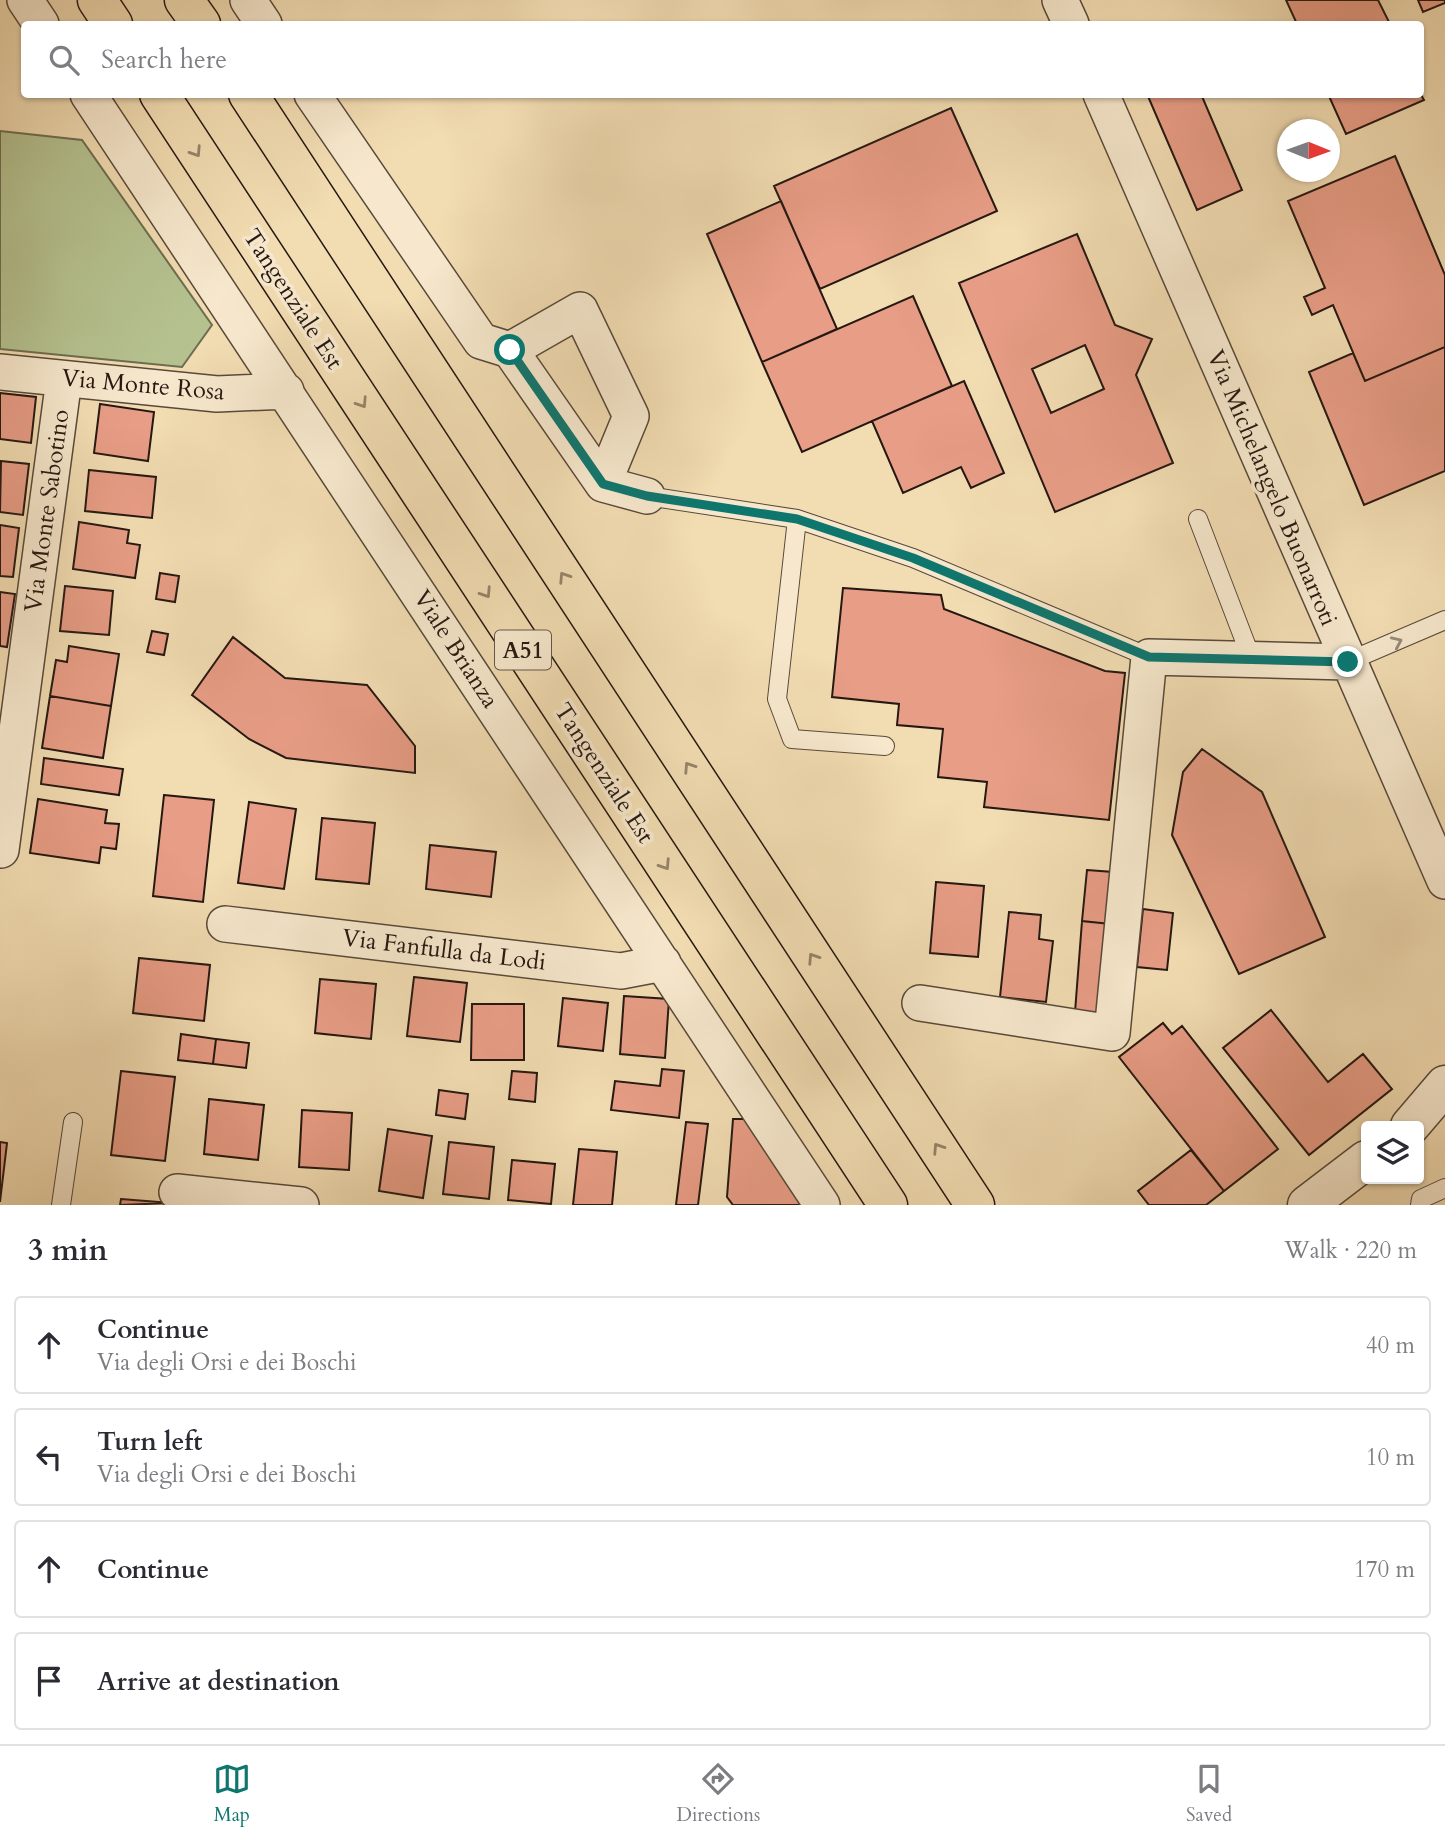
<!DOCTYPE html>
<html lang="en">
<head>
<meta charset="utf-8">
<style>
	:root { --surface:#fff; --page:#f7f7f7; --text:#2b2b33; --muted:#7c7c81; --line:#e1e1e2; --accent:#0f766e }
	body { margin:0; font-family:Cardo,serif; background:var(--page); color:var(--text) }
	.controls { position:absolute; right:21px; bottom:21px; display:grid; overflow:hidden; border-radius:7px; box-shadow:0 2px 5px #0004 }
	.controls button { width:63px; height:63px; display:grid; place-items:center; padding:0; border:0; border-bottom:2px solid var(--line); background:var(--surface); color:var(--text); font:35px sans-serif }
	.compass { position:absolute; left:1277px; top:119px; width:63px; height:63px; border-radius:50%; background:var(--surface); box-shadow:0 2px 5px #0004; rotate:91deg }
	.stop { position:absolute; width:21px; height:21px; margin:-16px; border:5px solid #0f766e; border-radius:50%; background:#fff }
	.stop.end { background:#0f766e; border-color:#fff; box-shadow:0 2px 7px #0008 }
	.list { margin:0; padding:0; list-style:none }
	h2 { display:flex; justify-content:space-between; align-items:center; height:91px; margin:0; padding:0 28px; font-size:30px }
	h2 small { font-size:23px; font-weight:400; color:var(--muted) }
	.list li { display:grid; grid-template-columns:46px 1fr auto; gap:21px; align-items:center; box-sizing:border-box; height:98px; margin:0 14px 14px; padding:0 14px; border:2px solid var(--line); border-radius:7px }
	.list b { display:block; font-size:26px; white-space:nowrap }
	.list p { margin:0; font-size:23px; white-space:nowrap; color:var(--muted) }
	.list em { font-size:23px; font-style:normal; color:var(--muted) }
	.icon { flex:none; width:38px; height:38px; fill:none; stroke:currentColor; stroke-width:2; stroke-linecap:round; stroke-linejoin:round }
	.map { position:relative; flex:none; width:1445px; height:1205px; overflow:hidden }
	.search { position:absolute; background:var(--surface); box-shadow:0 2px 5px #0004; left:21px; right:21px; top:21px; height:77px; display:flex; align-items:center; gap:18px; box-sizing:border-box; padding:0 24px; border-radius:7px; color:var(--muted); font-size:26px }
	.sheet { height:539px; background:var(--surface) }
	nav { display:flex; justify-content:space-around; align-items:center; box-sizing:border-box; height:98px; border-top:2px solid var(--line); background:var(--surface); font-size:19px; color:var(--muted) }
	nav a { display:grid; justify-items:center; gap:4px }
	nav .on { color:var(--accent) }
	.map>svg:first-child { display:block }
	.green { fill:#b5c290; stroke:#6d6d51; stroke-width:2 }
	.building { fill:#e89d86; stroke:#251812; stroke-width:2; fill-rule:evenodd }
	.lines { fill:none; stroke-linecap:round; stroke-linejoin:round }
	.service-casing { stroke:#58493a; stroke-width:20 }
	.minor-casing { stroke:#58493a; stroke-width:38 }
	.tertiary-casing { stroke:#58493a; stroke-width:41 }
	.motorway-casing { stroke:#251812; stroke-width:41 }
	.service { stroke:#f7e8cd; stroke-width:18 }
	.minor { stroke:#f7e8cd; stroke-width:35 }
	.tertiary { stroke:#f7e8cd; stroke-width:38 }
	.motorway { stroke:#f2dcb2; stroke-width:38 }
	.oneway { stroke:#96846a }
	.oneway2 { stroke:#988a79 }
	.route { stroke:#0f766e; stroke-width:9 }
	.labels { text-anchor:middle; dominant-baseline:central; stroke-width:7; stroke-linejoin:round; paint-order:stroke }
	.shield { fill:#f7e8cd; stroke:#64564a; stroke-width:2 }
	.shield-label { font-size:23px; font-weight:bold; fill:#251812 }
	.street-label { font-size:24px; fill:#251812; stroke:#f7e8cd }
</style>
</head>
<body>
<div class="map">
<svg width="1445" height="1205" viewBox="0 0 1445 1205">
	<rect width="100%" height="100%" fill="#f2dcb2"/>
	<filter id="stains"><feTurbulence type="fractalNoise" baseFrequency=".00286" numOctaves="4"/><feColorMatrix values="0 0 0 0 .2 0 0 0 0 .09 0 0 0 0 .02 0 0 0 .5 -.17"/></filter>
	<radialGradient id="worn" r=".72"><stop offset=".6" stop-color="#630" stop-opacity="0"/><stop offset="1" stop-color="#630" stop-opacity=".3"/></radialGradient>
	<path class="green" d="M0,131l82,9 130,185 -30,42 -182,-18z"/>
	<path class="building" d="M1286,0h92l12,24h-93z
		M1418,0h27v3l-22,9z
		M1420,93l4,7 -78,34 -18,-40z
		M1147,94h54l41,96 -45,20z
		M951,108l46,103 -177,78 -46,-103z
		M1395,156l50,119v72l-80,34 -32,-76 -21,10 -8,-18 21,-9 -37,-87z
		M781,201l56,128 -75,33 -55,-128z
		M1077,234l38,91 37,14 -16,36 37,88 -118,49 -96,-229zM1085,345l19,44 -53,24 -19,-44z
		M913,296l39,90 -150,66 -40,-90z
		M1445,347v124l-81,34 -55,-133 44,-19 12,28z
		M964,381l40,92 -33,15 -10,-21 -58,26 -31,-72z
		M0,393l36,4 -5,46 -31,-4z
		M100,404l54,8 -6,49 -54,-8z
		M1,461l28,3 -6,51 -23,-3z
		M89,470l67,7 -4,41 -67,-7z
		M79,522l50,8 -2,13 13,2 -5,33 -62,-9z
		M0,525l19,3 -6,49 -13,-1z
		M160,573l19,3 -4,26 -19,-3z
		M65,586l48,5 -4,44 -49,-4z
		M843,588l98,7 3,14 161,62 20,2 -16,147 -125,-13 3,-25 -49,-5 5,-48 -46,-4 2,-21 -67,-7z
		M0,592l15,2 -8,53 -7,-1z
		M152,631l16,3 -4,21 -17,-3z
		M233,637l52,41 82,7 48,61v27l-129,-15 -37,-19 -57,-44z
		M69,646l50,8 -8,52 -61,-10 6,-36 11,2z
		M50,696l61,10 -8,52 -61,-10z
		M1202,749l60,43 63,145 -86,37 -67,-139 11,-63z
		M44,758l79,11 -4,26 -78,-11z
		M164,795l50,5 -11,102 -50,-6z
		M38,799l69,11 -2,13 14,1 -3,25 -15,-2 -2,16 -69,-10z
		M249,802l47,7 -12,80 -46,-6z
		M322,818l53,5 -6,61 -53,-5z
		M430,845l66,7 -5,45 -65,-8z
		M1087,870l26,2 -3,52 -28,-3z
		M936,882l48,4 -6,71 -48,-4z
		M1143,909l30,4 -6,57 -30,-3z
		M1009,912l32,3 -2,24 14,2 -7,61 -46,-5z
		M1082,921l28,3 -7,90 -28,-2z
		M139,958l71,7 -6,56 -71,-8z
		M414,977l53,6 -7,59 -53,-6z
		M320,979l56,5 -5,55 -56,-6z
		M624,996l45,3 -4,59 -45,-4z
		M563,998l45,5 -5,48 -45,-5z
		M472,1004h52v56h-53z
		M1271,1010l57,72 35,-28 29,35 -83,66 -86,-107z
		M1163,1023l9,11 10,-8 96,123 -54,42 -105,-134z
		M181,1034l35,5 -3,25 -35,-4z
		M216,1039l33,4 -3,25 -33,-4z
		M662,1069l22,2 -5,47 -68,-8 4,-29 45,5z
		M121,1071l54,6 -10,84 -54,-6z
		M512,1071l25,2 -2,29 -26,-3z
		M439,1090l29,4 -3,25 -29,-4z
		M209,1099l55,6 -6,55 -54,-6z
		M302,1110l50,3 -3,57 -50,-3z
		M733,1119h19l54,86h-73l-6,-8z
		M686,1122l22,2 -10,81h-22z
		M388,1129l44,7 -9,62 -44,-7z
		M0,1142l7,1 -7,59z
		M449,1142l45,5 -5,52 -46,-5z
		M579,1149l38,3 -5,53h-39z
		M1191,1150l33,41 -18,14h-57l-11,-14z
		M512,1160l43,4 -4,40 -43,-4z
		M121,1199l50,4 -51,2z"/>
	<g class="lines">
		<g class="service-casing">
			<path id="service" d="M647,496l150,23 116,39 236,99
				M797,519l-20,180 15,40 93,7
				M1198,519l54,141
				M1347,662l98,-42
				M61,1205l12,-83
				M1420,1205l1,-6 24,-11"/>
		</g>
		<g class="minor-casing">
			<path id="minor" d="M25,0l16,24
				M248,0l16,24
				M1060,0l11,24
				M88,94l734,1111
				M312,94l169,247 29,9 93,134 44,12
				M1101,94l344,787
				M510,350l70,-40 51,106 -28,68
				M0,372l217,22 69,-3
				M1,850l63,-471
				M225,924l396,47 42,-8
				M920,1003l192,30 37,-376 198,5
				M177,1192l124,13"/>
		</g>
		<g class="tertiary-casing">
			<path id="tertiary" d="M1410,1126l35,-41
				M1307,1205l59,-45"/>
		</g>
		<g class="motorway-casing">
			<path id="motorway" d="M97,0l16,24
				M184,0l17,24
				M159,94l729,1111
				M248,94l727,1111"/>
		</g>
		<use href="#service" class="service"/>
		<use href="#minor" class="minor"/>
		<use href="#tertiary" class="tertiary"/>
		<use href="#motorway" class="motorway"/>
	</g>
	<defs><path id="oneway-chevron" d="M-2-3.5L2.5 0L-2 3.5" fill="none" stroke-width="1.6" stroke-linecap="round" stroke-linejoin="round" transform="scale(1.75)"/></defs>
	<g class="oneway">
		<use href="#oneway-chevron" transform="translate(196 152) rotate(57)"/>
		<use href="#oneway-chevron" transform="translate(362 403) rotate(57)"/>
		<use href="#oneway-chevron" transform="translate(564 577) rotate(-123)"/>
		<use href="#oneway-chevron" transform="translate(486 593) rotate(57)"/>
		<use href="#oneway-chevron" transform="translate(689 767) rotate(-123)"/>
		<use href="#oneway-chevron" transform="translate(665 865) rotate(57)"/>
		<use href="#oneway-chevron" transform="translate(813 958) rotate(-123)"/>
		<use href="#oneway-chevron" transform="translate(938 1148) rotate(-123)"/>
	</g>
	<use class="oneway2" href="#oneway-chevron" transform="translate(1397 642) rotate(-24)"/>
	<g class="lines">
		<path class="route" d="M510,350l93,134 44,12 150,23 116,39 236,99 199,5"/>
	</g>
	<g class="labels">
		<rect class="shield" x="495" y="630.5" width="56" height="39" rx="5"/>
		<g class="shield-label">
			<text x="523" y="650">A51</text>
		</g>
		<g class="street-label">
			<text transform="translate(293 299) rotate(57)">Tangenziale Est</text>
			<text transform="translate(143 385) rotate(5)">Via Monte Rosa</text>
			<text transform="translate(1272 488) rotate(67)">Via Michelangelo Buonarroti</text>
			<text transform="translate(47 511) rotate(-82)">Via Monte Sabotino</text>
			<text transform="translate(456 649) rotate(57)">Viale Brianza</text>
			<text transform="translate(604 773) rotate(57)">Tangenziale Est</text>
			<text transform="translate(444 950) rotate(7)">Via Fanfulla da Lodi</text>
		</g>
	</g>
	<rect width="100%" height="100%" filter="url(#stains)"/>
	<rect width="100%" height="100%" fill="url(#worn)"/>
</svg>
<div class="controls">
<button><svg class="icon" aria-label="layers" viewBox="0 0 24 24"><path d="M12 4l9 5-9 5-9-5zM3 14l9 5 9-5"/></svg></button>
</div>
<svg class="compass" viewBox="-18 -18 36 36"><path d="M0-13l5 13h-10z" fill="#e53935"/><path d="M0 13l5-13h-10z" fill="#7c7c81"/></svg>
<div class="stop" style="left:510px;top:350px"></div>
<div class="stop end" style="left:1348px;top:662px"></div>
<div class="search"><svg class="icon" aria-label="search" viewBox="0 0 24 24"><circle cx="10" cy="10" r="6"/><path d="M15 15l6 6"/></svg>Search here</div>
</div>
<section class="sheet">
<h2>3 min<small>Walk · 220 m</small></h2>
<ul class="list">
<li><svg class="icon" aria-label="ahead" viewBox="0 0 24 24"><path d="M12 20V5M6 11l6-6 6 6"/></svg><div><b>Continue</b><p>Via degli Orsi e dei Boschi</p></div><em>40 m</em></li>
<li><svg class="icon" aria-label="left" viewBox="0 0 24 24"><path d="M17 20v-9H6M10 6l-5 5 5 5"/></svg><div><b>Turn left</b><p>Via degli Orsi e dei Boschi</p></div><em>10 m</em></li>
<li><svg class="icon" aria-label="ahead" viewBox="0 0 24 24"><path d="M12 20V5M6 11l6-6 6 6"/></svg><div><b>Continue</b></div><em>170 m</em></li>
<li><svg class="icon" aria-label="arrive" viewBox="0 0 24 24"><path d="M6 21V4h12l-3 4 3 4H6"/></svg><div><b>Arrive at destination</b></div></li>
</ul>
</section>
<nav>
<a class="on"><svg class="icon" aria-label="map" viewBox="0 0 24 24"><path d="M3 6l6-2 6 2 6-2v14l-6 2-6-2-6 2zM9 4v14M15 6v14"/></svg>Map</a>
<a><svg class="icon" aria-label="directions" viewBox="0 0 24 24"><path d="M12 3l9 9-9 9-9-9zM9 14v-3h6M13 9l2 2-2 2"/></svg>Directions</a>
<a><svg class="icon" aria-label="saved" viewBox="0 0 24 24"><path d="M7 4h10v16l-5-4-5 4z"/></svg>Saved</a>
</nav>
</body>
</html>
